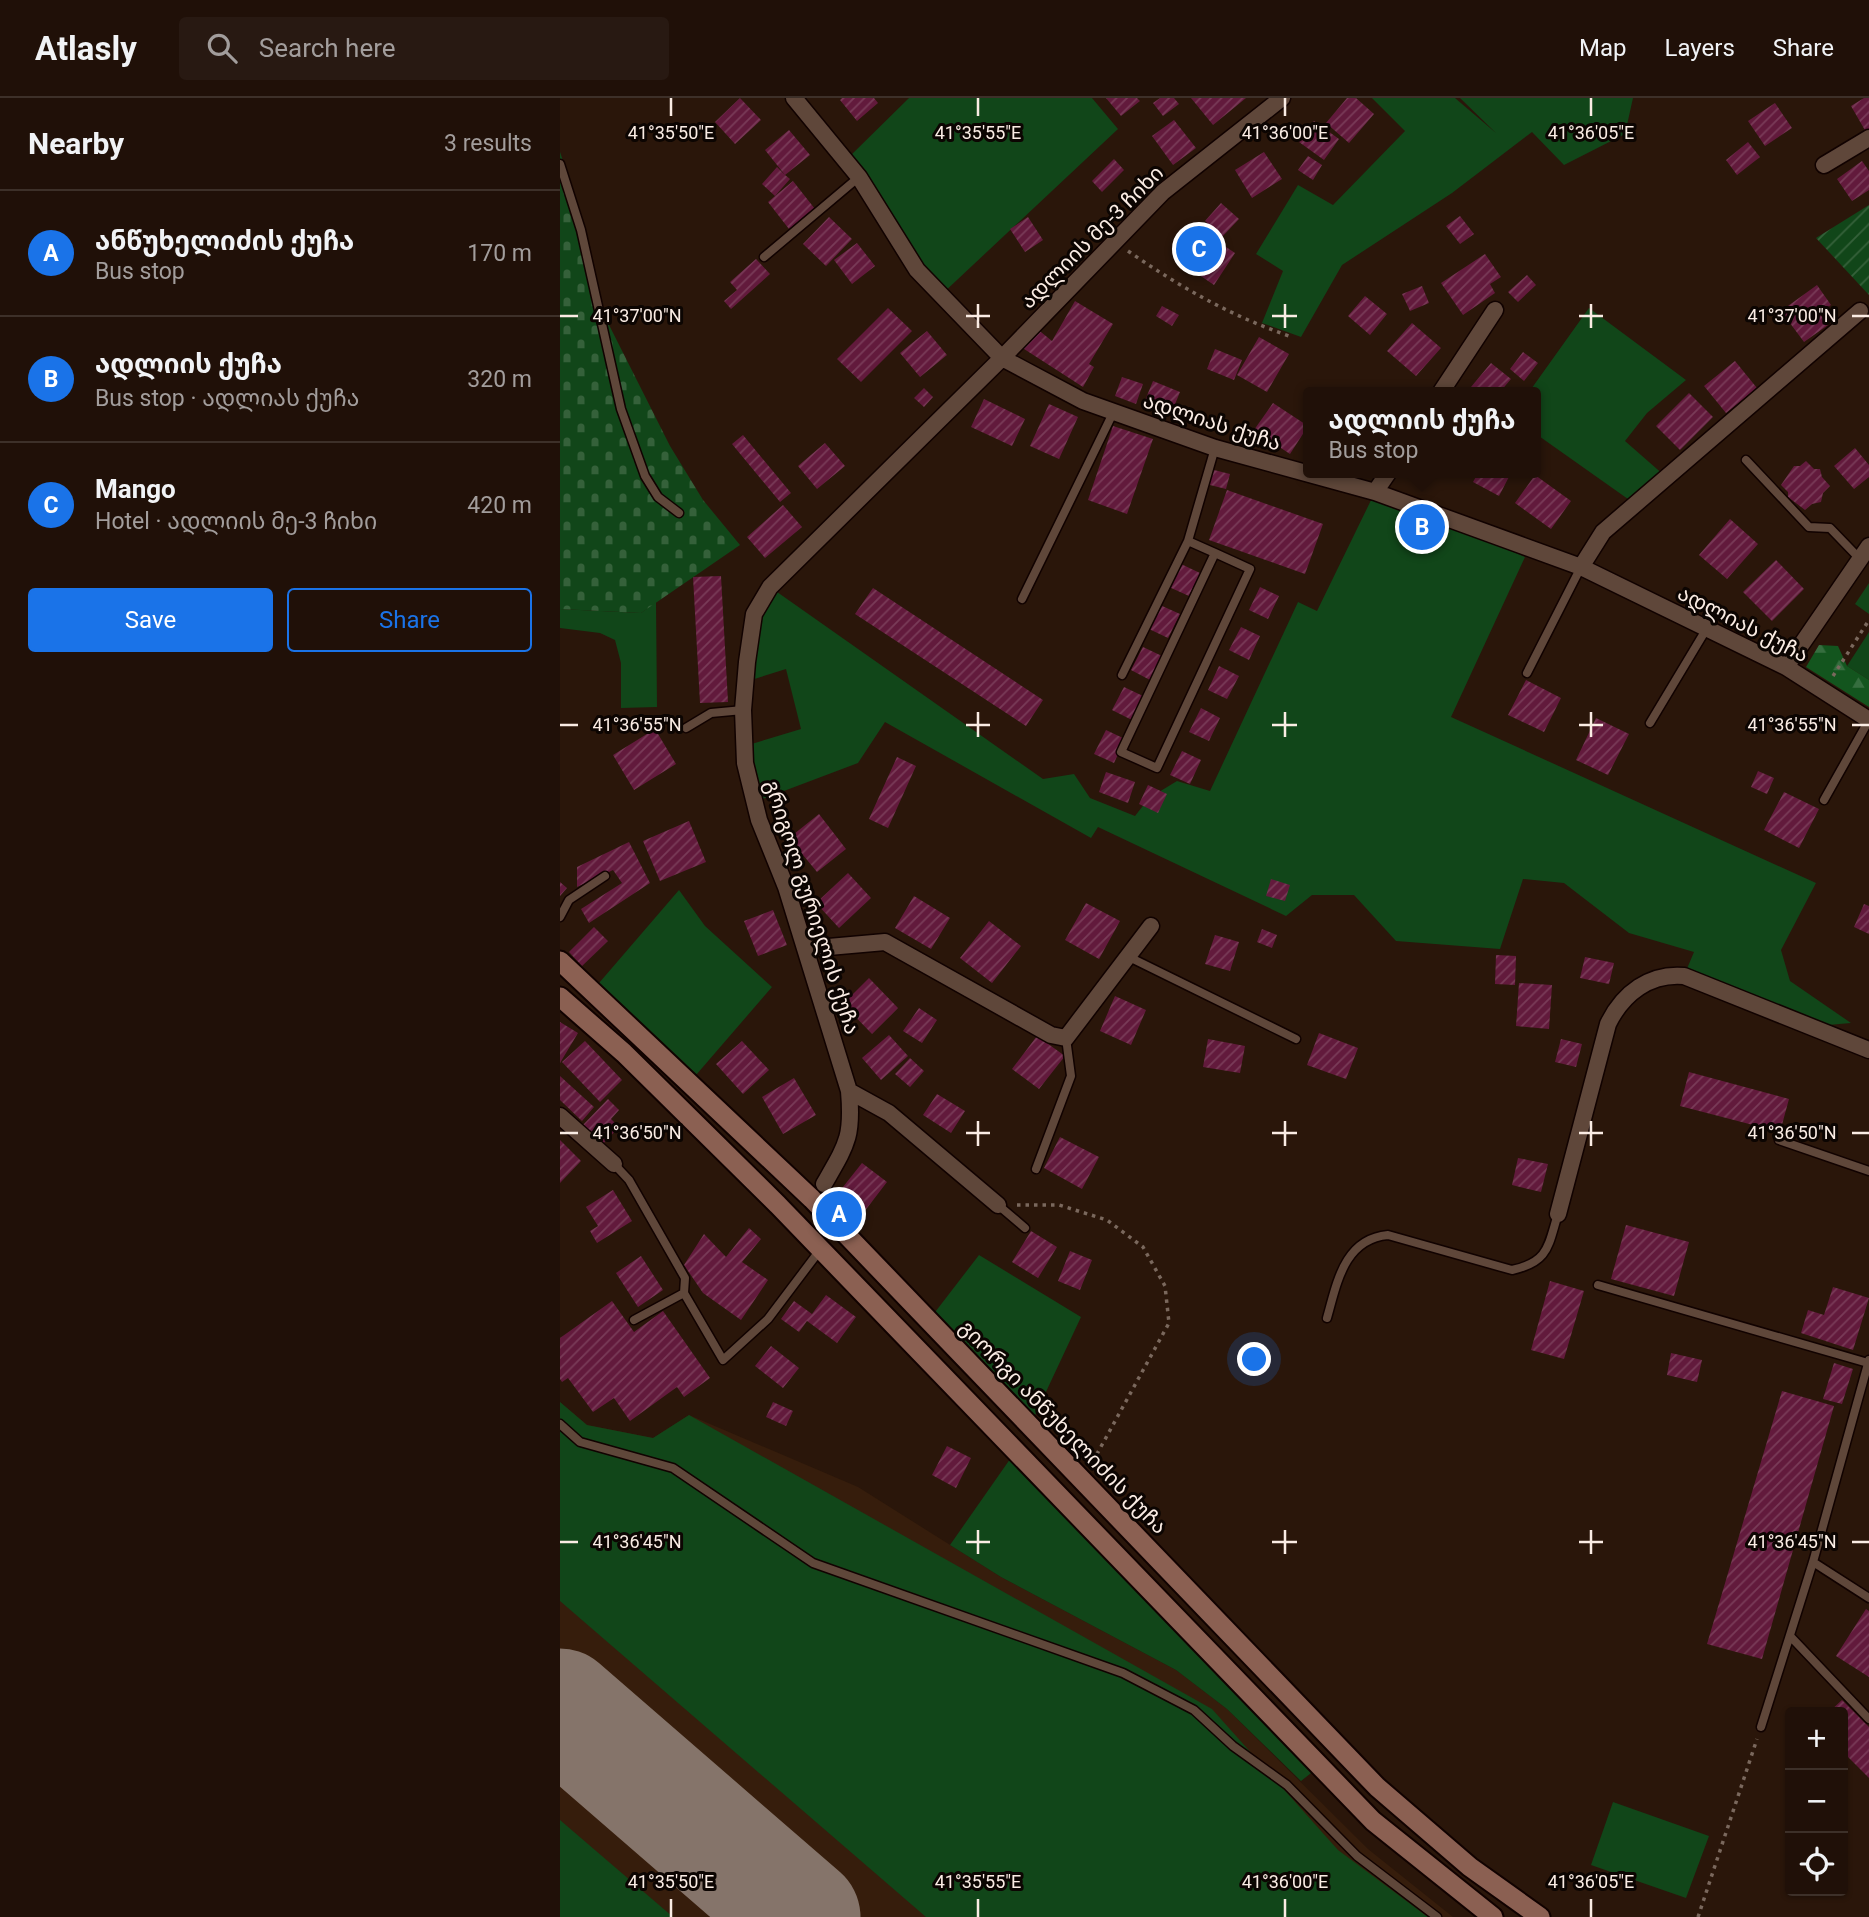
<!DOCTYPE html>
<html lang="en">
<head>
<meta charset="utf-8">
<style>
	:root { --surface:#201008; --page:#281912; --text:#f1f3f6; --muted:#a29d9c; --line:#3d3029; --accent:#1a73e8 }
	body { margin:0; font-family:Roboto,"Noto Sans Georgian",sans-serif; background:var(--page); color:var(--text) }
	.controls { position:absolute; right:21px; bottom:21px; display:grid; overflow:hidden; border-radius:7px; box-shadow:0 2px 5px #0004 }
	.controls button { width:63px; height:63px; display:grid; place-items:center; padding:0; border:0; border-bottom:2px solid var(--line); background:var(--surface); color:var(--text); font:35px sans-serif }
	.you { position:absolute; left:695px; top:1262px; width:24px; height:24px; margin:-18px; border:5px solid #fff; border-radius:50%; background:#1a73e8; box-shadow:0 0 0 10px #1a73e833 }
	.badge { display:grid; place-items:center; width:46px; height:46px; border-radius:50%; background:var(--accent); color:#fff; font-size:23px; font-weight:700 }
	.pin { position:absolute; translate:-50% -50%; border:4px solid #fff; box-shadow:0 2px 7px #0006 }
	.popup { position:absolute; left:743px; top:289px; width:238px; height:91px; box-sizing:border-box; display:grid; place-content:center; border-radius:7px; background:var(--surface); filter:drop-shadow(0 2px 5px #0005); font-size:23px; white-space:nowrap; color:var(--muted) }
	.popup b { font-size:26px; color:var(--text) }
	.popup::after { content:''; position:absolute; left:50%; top:100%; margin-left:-14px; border:14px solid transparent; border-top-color:var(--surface) }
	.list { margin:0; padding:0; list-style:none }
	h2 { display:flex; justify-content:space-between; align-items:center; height:91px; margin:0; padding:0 28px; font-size:30px }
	h2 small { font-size:23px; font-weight:400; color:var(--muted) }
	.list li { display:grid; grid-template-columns:46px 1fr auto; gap:21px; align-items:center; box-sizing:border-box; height:126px; padding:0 28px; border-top:2px solid var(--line) }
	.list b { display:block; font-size:26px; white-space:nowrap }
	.list p { margin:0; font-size:23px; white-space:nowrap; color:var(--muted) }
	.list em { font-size:23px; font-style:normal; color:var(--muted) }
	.actions { display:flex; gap:14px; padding:21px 28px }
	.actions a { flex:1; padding:16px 0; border:2px solid var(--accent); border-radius:7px; text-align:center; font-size:24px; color:var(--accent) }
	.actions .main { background:var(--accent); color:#fff }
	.icon { flex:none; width:38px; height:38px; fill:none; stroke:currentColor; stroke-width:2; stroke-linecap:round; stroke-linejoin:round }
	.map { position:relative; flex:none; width:1309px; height:1819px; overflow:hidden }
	header { display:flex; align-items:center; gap:42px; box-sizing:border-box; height:98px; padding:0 35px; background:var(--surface); border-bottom:2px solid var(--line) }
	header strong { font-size:33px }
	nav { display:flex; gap:38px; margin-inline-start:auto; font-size:24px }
	.search { width:490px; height:63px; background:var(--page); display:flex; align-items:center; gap:18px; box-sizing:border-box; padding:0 24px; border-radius:7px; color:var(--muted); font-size:26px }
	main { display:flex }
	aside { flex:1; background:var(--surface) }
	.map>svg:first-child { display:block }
	.built { fill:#361d0c }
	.green { fill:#114619 }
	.forest { fill:url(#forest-firs) }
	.cemetery { fill:url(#cemetery-stones) }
	.garden { fill:url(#garden-furrows) }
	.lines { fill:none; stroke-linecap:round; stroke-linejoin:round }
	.runway { stroke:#85746a; stroke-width:119 }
	.building { fill:url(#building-hatch) }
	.service-casing { stroke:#110200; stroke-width:11 }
	.minor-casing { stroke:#110200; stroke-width:19 }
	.secondary-casing { stroke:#110200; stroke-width:23 }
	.path { stroke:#7a685d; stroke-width:3.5; stroke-dasharray:3.5 5; stroke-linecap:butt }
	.service { stroke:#5f473a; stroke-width:8 }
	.minor { stroke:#5f473a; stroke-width:16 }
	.secondary { stroke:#8b6052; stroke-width:19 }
	.ticks { fill:none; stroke:#faece4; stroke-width:2.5 }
	.labels { text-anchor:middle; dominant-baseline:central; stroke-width:6; stroke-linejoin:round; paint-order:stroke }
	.street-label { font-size:21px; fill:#faece4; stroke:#0c0502 }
	.ticks-label { font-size:18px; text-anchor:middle; fill:#faece4; stroke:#0c0502; stroke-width:6; stroke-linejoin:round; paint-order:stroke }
</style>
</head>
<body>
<header>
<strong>Atlasly</strong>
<div class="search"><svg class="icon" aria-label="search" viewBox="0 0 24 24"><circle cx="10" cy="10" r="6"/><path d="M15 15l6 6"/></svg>Search here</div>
<nav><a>Map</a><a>Layers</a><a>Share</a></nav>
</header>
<main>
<aside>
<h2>Nearby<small>3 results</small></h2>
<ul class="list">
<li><span class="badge">A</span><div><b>ანწუხელიძის ქუჩა</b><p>Bus stop</p></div><em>170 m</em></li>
<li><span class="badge">B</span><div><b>ადლიის ქუჩა</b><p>Bus stop · ადლიას ქუჩა</p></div><em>320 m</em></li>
<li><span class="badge">C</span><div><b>Mango</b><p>Hotel · ადლიის მე-3 ჩიხი</p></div><em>420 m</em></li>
</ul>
<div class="actions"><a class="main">Save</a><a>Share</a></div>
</aside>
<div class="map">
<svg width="1309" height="1819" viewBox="0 0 1309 1819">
	<defs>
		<pattern id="forest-firs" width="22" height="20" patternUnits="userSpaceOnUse" patternTransform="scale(1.75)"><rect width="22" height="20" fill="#13551e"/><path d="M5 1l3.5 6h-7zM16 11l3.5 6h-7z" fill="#366e3f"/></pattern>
		<pattern id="cemetery-stones" width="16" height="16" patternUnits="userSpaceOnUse" patternTransform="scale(1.75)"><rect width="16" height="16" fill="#114619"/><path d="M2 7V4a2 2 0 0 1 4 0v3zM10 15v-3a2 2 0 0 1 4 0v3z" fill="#35613a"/></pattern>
		<pattern id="garden-furrows" width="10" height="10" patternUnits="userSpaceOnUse" patternTransform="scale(1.75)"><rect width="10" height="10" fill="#114619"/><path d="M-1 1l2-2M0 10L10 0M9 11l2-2" fill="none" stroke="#35613a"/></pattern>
		<pattern id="building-hatch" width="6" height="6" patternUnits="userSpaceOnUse" patternTransform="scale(1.75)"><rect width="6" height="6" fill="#621a3c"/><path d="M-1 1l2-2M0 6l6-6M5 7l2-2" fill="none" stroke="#793b58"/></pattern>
	</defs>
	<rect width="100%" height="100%" fill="#2a160a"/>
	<path class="built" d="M0,1304l27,23 66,13 36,-23 169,72 143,90 175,93 51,39 141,140 85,68h-893z"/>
	<path class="green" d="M349,0h183l26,31 -177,166 -95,-135z
		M812,0h83l41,35 -36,-35h173l-8,36 -61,31 -32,-33 -80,61 -110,72 -41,72 -39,-14 21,-52 -27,-17 42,-69 35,20 72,-74z
		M1029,210l97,72 -39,33 -22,28 40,35 -30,28 -99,-70v-42h-7z
		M815,394l150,65 -74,160 365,166 -35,67 9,31 61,42 -23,2 -142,-54 8,-19 -65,-19 -65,-50 -41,-4 -23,70 -104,-8 -42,-46h-42l-26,21 -188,-89 -7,11 -206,-116 -27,41 -103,39 -10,-56 56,-17 -15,-60 -41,13 2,-20 23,-75 273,192 31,-5 16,24 45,18 14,-18 28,-17 33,10 88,-189 19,9z
		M1309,485v31l-14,-10z
		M96,504l1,105 -36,1v-45l-6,-23 -15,-7 -40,-5v-19l81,4z
		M1309,534v48l-22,-14z
		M119,792l26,36 67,61 -82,95 -97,-92z
		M419,1157l102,62 -51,109 -101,-106z
		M0,1304l27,23 66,13 36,-23 523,294 126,141 90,67h-502l-366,-316z
		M455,1354l305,314 -19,15 -74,-72 -51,-39 -175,-93 -51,-32z
		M1053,1704l96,34 -23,62 -95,-33z
		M0,1722l113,97h-113z"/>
	<path class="forest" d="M1259,547l19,1 9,20 22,14v27l-63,-40z"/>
	<path class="cemetery" d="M0,54l24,71 22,96 64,127 33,54 37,45 -99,68 -81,-4z"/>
	<path class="garden" d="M1309,107v90l-53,-57z"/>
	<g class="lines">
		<path class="runway" d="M0,1610l241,209"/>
	</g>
	<path class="building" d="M180,0l21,22 -26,24 -20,-22z
		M282,0h32l4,5 -21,18 -17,-21z
		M546,0h31l3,3 -19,15z
		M600,0h14l5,6 -16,12 -10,-13z
		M631,0h55l-33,27z
		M787,0h9l18,16 -25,29 -23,-20z
		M1304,0h5v32l-3,2 -15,-26z
		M1215,5l17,25 -27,18 -17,-25z
		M614,22l22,28 -23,17 -21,-29z
		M754,23l25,18 -15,21 -25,-18z
		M229,32l21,25 -25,20 5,4 -15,17 -13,-12 15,-17 8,8 -20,-25z
		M1188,44l12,15 -23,18 -11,-15z
		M704,54l18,27 -30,19 -17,-28z
		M748,58l14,9 -9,15 -15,-10z
		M554,61l10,11 -22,22 -10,-11z
		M1302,63l7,10v19l-17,11 -15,-22z
		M233,83l22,28 -26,20 -21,-27z
		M661,105l18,16 -17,18 -17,-16z
		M900,118l14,18 -14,10 -14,-18z
		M269,119l23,22 -26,27 -23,-22z
		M468,119l15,23 -18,12 -15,-23z
		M641,132l34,23 -21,32 -34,-23z
		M297,145l18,23 -23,18 -18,-24z
		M925,156l16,23 -11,7 5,9 -32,22 -22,-32z
		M196,161l14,15 -39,35 -7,-8 13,-11 -7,-8z
		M967,177l9,10 -18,17 -10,-10z
		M1257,187l14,20 -12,8 9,12 -24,17 -23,-31z
		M862,188l7,17 -19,8 -8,-17z
		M805,198l22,18 -17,21 -22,-19z
		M515,203l38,23 -24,40 5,3 -11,20 -62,-40 15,-19 16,13z
		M602,208l17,9 -7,11 -16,-10z
		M328,210l24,23 -51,51 -24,-23z
		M852,225l29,25 -25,28 -29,-25z
		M367,233l20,24 -27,22 -20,-24z
		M699,239l30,17 -22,38 -30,-17z
		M655,251l27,11 -8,20 -27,-11z
		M963,254l15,11 -14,18 -14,-12z
		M1175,263l22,27 -31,25 -22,-27z
		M931,265l20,16 -11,13h-23l-6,-5z
		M562,279l21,7 -7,20 -21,-8z
		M593,283l27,11 -9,22 -27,-11z
		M364,290l9,9 -9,10 -10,-9z
		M1129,295l24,24 -33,33 -24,-24z
		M424,301l41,20 -13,27 -41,-19z
		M713,305l35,23 -18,28 -36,-24z
		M489,306l29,13 -19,42 -29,-13z
		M553,328l40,13 -26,75 -39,-14z
		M183,337l48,58 -11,9 -48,-58z
		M265,345l20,23 -28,23 -19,-23z
		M1295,350l14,17v12l-15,12 -20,-23z
		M1246,363l8,8h6l2,8 8,9 -7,7 -2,9 -9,2 -7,6 -17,-13v-5l-7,-7 13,-19h6z
		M650,371l20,5 -4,15 -20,-5z
		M918,375h33l-12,23 -26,-14z
		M975,377l36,26 -20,28 -36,-26z
		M667,392l96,34 -18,50 -96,-34z
		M223,407l19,22 -37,31 -18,-21z
		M1170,421l28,25 -31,35 -28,-24z
		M1216,462l28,29 -32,32 -29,-29z
		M621,466l19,9 -11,23 -20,-9z
		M161,478l7,126 -28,1 -7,-126z
		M700,489l19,9 -11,23 -19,-9z
		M313,490l170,112 -17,26 -171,-112z
		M600,507l20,9 -12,24 -19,-9z
		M681,529l19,9 -11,24 -20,-10z
		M583,549l19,9 -12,24 -19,-10z
		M659,568l20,10 -12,23 -19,-9z
		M966,582l35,18 -17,34 -36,-17z
		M564,589l19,9 -11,24 -20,-10z
		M641,610l19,10 -11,23 -20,-9z
		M1036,620l33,16 -21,41 -32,-15z
		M95,631l21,35 -42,26 -21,-35z
		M546,632l19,9 -11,24 -20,-9z
		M622,653l19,9 -11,24 -20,-9z
		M337,659l19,9 -28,62 -19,-9z
		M1198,673l16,7 -7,16 -16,-7z
		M546,674l29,10 -7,21 -29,-11z
		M588,687l19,9 -9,19 -19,-9z
		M1224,694l35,17 -20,39 -35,-18z
		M259,716l27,35 -29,23 -28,-34z
		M129,723l17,41 -46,19 -17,-40z
		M69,744l21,41 -61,40 -8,-14 41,-26 -9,-13 -36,17v-20z
		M288,775l23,25 -32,30 -23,-25z
		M711,781l19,6 -5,16 -19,-5z
		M0,784l7,6 -7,8z
		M354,798l36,22 -19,31 -36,-21z
		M526,805l34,18 -21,38 -34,-19z
		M1304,806l5,2v28l-15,-7z
		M213,812l14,35 -29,11 -14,-35z
		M429,823l32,25 -29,37 -32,-25z
		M34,829l14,14 -26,25 -13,-14z
		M702,831l15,6 -5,13 -15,-6z
		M655,837l24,7 -9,29 -25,-7z
		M936,857l20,1 -1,29 -20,-1z
		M1025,859l29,6 -5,21 -29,-6z
		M309,880l29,30 -26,26 -29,-30z
		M959,885l33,2 -3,44 -33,-3z
		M555,898l31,14 -15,35 -31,-14z
		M359,910l18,12 -15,23 -19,-12z
		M0,924l18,11 -18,30z
		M759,935l39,15 -12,31 -39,-14z
		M329,937l19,21 -27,24 -19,-22z
		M477,938l28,20 -26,33 -27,-20z
		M648,941l37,7 -5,27 -37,-6z
		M1001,941l21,5 -6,23 -21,-5z
		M25,943l37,39 -22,22 -38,-40z
		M182,943l27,29 -26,24 -27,-30z
		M350,960l14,13 -14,16 -15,-13z
		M1129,974l100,27 -9,33 -100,-26z
		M0,978l34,31 -12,14 -22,-21z
		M234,980l22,37 -33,19 -21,-37z
		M377,996l28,17 -14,22 -28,-18z
		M48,1001l11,11 -8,9 8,8 -17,18 -20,-19z
		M500,1039l39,20 -17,32 -38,-21z
		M0,1042l21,21 -21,22z
		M958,1060l30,6 -7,28 -29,-7z
		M302,1065l25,19 -23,30 -25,-20z
		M53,1092l19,31 -35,22 -7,-12 8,-5 -12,-19z
		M1066,1127l63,17 -15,54 -63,-17z
		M189,1130l12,11 -19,23 26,18 -27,40 -38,-27 -19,-28 20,-31 22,23z
		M471,1133l26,16 -19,31 -26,-16z
		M510,1153l22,9 -12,30 -22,-9z
		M81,1158l22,34 -25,17 -22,-34z
		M990,1183l34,10 -20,68 -33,-9z
		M1273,1189l36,11 -16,52 -52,-17 7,-23 16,5z
		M266,1197l30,22 -19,26 -30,-22 -8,11 -18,-13 13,-18 18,13z
		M52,1203l22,31 29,-21 47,67 -26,19 -7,-10 -47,34 -16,-23 -21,14 -25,-34 -6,4 -2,-3v-41z
		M211,1248l28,22 -16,20 -28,-22z
		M1111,1255l31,7 -5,22 -30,-7z
		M1274,1265l19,6 -11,35 -19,-5z
		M1222,1293l52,15 -72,253 -55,-15z
		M213,1304l20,9 -7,15 -20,-9z
		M387,1348l24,12 -15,30 -24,-13z
		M1306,1511l3,2v66l-33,-21z
		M1282,1602l27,27v51l-26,-26v-40h-14z"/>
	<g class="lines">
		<g class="service-casing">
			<path id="service" d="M0,66l21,66 40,179 24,67 13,21 21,16
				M204,159l95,-80
				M1186,362l63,67 21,1 29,30
				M655,455l35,16 -93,199 -36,-16z
				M655,455l-27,-12 27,-93
				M462,501l92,-188
				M967,575l54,-106
				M562,577l66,-134
				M1090,625l57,-95
				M126,630l25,-15 32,-3
				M1264,702l45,-80
				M0,819l9,-17 36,-24
				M569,859l167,82
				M1219,1042l90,31
				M54,1066l15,16 56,98 -1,15 39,67 45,-41 52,-69
				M476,1071l35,-93 -5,-38
				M438,1107l27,23
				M1038,1187l270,78
				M767,1220c10,-35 17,-79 61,-83l124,35c37,-8 36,-24 46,-56
				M74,1222l50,-27
				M0,1326l20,18 93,26 140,95 310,110 71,37 39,36 54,39 70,71 80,61
				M1253,1464l56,36
				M1230,1538l79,83
				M1201,1629l52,-165 56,-202"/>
		</g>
		<g class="minor-casing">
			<path id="minor" d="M234,0l65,79 58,93 85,88 81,43 132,47 160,44 206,75 205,100 83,53
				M1264,67l45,-27
				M881,294l54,-82
				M815,394l13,-19
				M1021,469l22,-35 257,-221
				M1226,569l83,-121
				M246,851l79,-7 166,93 15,3 85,-112
				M289,993l40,22 109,92
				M0,1018l54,48
				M264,1086c23,-40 29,-47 25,-93l-63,-204 -27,-67 -14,-57 -2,-53 4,-48 7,-48 16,-27 232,-229 161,-166 119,-94
				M998,1116l50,-190c15,-31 42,-51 76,-48l185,74"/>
		</g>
		<g class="secondary-casing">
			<path id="secondary" d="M0,863l252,238 565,588 93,80 70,50
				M0,899l64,56 154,152 595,616 120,96"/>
		</g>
		<path class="path" d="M568,153c52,36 101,64 161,85
			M1273,578l36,-56
			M457,1107h42l48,15 36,27 22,39 4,37 -77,140
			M1138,1819l59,-178"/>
		<use href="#service" class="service"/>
		<use href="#minor" class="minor"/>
		<use href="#secondary" class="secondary"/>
	</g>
	<path class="ticks" d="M111,0v18M418,0v18M725,0v18M1031,0v18M418,206v24M725,206v24M1031,206v24M0,218h18M406,218h24M712,218h25M1019,218h24M1292,218h17M418,614v25M725,614v25M1031,614v25M0,627h18M406,627h24M712,627h25M1019,627h24M1292,627h17M418,1023v25M725,1023v25M1031,1023v25M0,1035h18M406,1035h24M712,1035h25M1019,1035h24M1292,1035h17M418,1432v24M725,1432v24M1031,1432v24M0,1444h18M406,1444h24M712,1444h25M1019,1444h24M1292,1444h17M111,1801v18M418,1801v18M725,1801v18M1031,1801v18"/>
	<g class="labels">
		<g class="street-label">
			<text transform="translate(532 139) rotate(-45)">ადლიის მე-3 ჩიხი</text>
			<text transform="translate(652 324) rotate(18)">ადლიას ქუჩა</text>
			<text transform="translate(1183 526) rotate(27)">ადლიას ქუჩა</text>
			<text transform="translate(252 809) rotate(72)">გრიგოლ გურიელის ქუჩა</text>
			<text transform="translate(503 1329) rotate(46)">გიორგი ანწუხელიძის ქუჩა</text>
		</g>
	</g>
	<g class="ticks-label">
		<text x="111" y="41">41°35'50"E</text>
		<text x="418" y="41">41°35'55"E</text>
		<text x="725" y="41">41°36'00"E</text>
		<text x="1031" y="41">41°36'05"E</text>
		<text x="77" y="224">41°37'00"N</text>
		<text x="1232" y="224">41°37'00"N</text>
		<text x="77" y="633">41°36'55"N</text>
		<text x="1232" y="633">41°36'55"N</text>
		<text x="77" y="1041">41°36'50"N</text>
		<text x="1232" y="1041">41°36'50"N</text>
		<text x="77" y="1450">41°36'45"N</text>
		<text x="1232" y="1450">41°36'45"N</text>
		<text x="111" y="1790">41°35'50"E</text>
		<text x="418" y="1790">41°35'55"E</text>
		<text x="725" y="1790">41°36'00"E</text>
		<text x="1031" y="1790">41°36'05"E</text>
	</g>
</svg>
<div class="controls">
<button>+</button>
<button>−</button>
<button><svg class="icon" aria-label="locate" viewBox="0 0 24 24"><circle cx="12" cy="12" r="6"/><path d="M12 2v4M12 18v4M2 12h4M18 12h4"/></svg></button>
</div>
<div class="you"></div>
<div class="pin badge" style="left:279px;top:1116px">A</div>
<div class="pin badge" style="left:862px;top:429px">B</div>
<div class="popup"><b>ადლიის ქუჩა</b>Bus stop</div>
<div class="pin badge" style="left:639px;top:151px">C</div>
</div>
</main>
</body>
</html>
